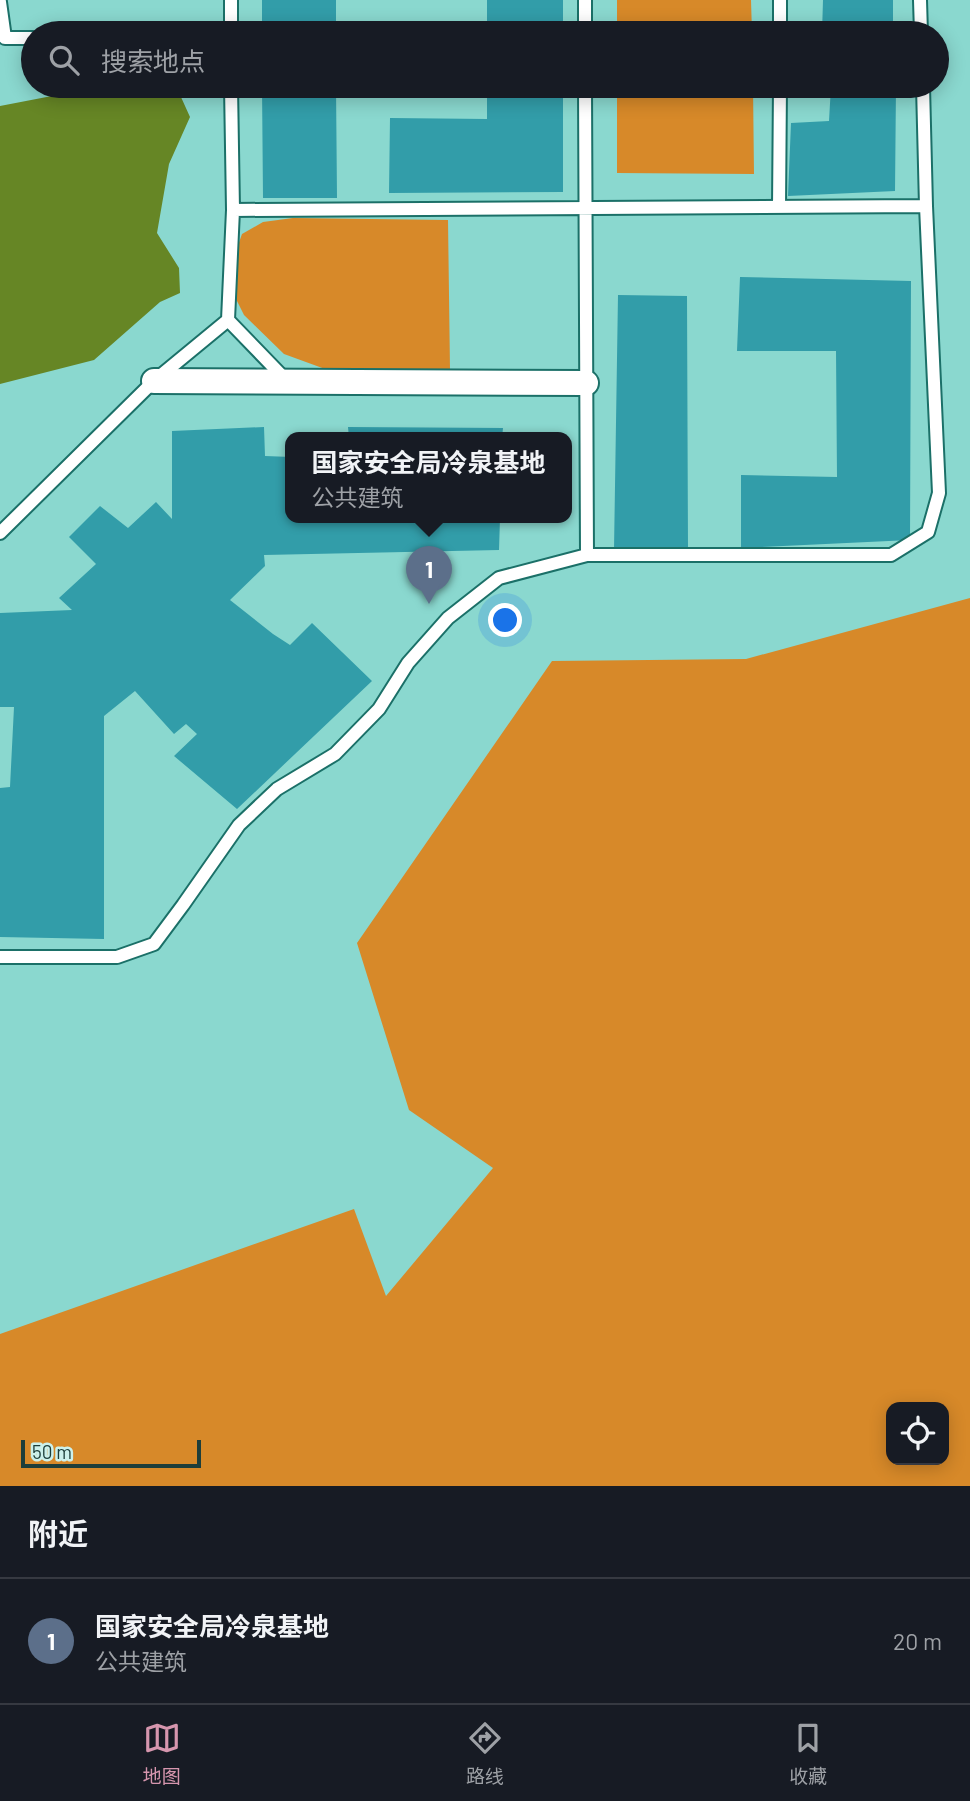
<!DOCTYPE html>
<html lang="zh">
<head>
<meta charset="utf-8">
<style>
	:root { --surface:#171b24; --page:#20242c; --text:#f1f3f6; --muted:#9ea1a6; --line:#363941; --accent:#d696ae }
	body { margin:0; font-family:Barlow,"Noto Sans SC",sans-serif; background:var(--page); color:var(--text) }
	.controls { position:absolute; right:21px; bottom:21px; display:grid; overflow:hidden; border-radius:14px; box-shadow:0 4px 18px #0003 }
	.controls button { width:63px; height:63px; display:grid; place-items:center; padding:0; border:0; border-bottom:2px solid var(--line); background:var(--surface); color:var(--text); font:35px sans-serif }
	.scale { position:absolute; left:21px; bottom:18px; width:180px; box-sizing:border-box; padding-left:7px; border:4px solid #1d3e3a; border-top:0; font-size:19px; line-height:24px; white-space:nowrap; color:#1d3e3a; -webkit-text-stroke:5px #ccf1ec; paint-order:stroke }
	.you { position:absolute; left:506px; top:621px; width:24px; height:24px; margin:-18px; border:5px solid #fff; border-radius:50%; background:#1a73e8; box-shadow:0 0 0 10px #1a73e833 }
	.badge { display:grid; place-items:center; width:46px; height:46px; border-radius:50%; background:var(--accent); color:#fff; font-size:23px; font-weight:700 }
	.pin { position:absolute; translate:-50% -58px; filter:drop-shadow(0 2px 4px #0008) }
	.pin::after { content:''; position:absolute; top:37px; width:24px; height:21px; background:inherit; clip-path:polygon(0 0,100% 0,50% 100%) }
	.popup { position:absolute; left:285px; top:432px; width:287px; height:91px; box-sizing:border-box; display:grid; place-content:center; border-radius:14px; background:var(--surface); filter:drop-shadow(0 2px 5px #0005); font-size:23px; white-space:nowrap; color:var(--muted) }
	.popup b { font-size:26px; color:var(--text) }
	.popup::after { content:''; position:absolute; left:50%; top:100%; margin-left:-14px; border:14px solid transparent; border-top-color:var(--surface) }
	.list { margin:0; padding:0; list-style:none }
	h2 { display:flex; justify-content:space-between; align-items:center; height:91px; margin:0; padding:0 28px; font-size:30px }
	h2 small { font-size:23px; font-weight:400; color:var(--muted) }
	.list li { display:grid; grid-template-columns:46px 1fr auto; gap:21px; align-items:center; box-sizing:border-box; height:126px; padding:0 28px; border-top:2px solid var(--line) }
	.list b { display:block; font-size:26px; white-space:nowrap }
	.list p { margin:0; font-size:23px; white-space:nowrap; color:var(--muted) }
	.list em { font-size:23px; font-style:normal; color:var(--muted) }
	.icon { flex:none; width:38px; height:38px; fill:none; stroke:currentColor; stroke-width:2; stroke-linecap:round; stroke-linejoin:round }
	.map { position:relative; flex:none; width:970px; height:1486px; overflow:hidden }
	.search { position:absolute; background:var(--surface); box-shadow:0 4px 18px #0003; left:21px; right:21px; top:21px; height:77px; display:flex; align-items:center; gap:18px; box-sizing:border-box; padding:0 24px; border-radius:38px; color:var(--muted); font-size:26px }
	.sheet { height:217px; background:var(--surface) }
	nav { display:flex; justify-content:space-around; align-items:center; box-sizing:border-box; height:98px; border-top:2px solid var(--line); background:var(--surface); font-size:19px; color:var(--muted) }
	nav a { display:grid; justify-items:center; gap:4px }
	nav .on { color:var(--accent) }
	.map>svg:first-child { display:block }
	.green { fill:#d78929; fill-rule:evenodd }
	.water { fill:#668625 }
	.building { fill:#329da9 }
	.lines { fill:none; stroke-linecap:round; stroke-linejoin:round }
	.lane-casing { stroke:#1b7068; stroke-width:16 }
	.street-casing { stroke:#1b7068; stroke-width:28 }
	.lane { stroke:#fff; stroke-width:12 }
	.street { stroke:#fff; stroke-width:24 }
</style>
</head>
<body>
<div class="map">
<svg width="970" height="1486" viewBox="0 0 970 1486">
	<rect width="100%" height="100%" fill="#8ad8cf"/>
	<path class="green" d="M617,0h134l1,33h-135z
		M617,86h136l1,88 -137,-1z
		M293,218l155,2 2,150 -114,3 -52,-19 -40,-39 -8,-16v-48l6,-17 21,-12z
		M970,598v888h-970v-152l354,-125 32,87 107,-128 -84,-58 -52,-167 195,-282 194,-2zM944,1407v53h-53v-53z"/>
	<path class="water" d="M74,86h102l14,31 -21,47 -12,69 22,35 1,25 -20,9 -66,58 -94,24v-278l57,-11z"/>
	<path class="building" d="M262,0h74v33h-74z
		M487,0h76v33h-76z
		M823,0h70v33h-71z
		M262,86h74l1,112h-74z
		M487,86h76v106l-174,1 1,-75 97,1z
		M831,86h65l-1,105 -107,5 3,-73 38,-2z
		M740,277l171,4 -1,259 -169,8v-73l96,2 -1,-126h-99z
		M618,295l69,1 1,255 -74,-1z
		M264,427l1,29 26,1v61h209l-1,32 -235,5 1,11 -35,34 43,34 17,11 22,-22 60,58 -135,128 -63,-53 23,-22 -11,-10 -12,10 -39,-43 -31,25v223l-104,-2v-149l10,-1 4,-80h-14v-94l72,-3 -13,-12 37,-34 -27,-27 31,-31 28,22 28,-26 16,17v-88z
		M348,427l155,1 -1,10h-153z"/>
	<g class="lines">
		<g class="lane-casing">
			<path id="lane" d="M231,0v33
				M585,0v33
				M920,0l1,33
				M0,2l5,36h28
				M780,33v-33
				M231,86l2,124 693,-4 -3,-120
				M585,86l2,469h304l37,-23 11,-39 -13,-287
				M779,207l1,-121
				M228,320l58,60
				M0,533l154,-152 74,-61 5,-110
				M0,957h117l37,-13 29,-39 56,-80 38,-36 58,-35 44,-45 29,-46 40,-45 51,-40 88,-23"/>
		</g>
		<g class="street-casing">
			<path id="street" d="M154,381l432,2"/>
		</g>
		<use href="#lane" class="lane"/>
		<use href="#street" class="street"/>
	</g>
</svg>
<div class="controls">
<button><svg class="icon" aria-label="locate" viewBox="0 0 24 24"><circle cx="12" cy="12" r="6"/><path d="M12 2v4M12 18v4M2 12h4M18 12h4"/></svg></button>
</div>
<div class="scale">50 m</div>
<div class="you"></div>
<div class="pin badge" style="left:429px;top:604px;background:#5c6f8a">1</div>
<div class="popup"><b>国家安全局冷泉基地</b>公共建筑</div>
<div class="search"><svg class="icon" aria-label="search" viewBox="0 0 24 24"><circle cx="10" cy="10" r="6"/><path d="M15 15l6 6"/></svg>搜索地点</div>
</div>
<section class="sheet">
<h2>附近<small></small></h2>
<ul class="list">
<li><span class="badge" style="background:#5c6f8a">1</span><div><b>国家安全局冷泉基地</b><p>公共建筑</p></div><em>20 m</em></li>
</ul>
</section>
<nav>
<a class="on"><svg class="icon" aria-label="map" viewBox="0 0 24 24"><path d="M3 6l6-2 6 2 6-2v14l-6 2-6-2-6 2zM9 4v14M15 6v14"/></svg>地图</a>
<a><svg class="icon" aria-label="directions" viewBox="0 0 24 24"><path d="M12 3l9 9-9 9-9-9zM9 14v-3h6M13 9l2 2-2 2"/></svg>路线</a>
<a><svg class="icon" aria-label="saved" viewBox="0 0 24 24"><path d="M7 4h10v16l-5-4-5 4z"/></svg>收藏</a>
</nav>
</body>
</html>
